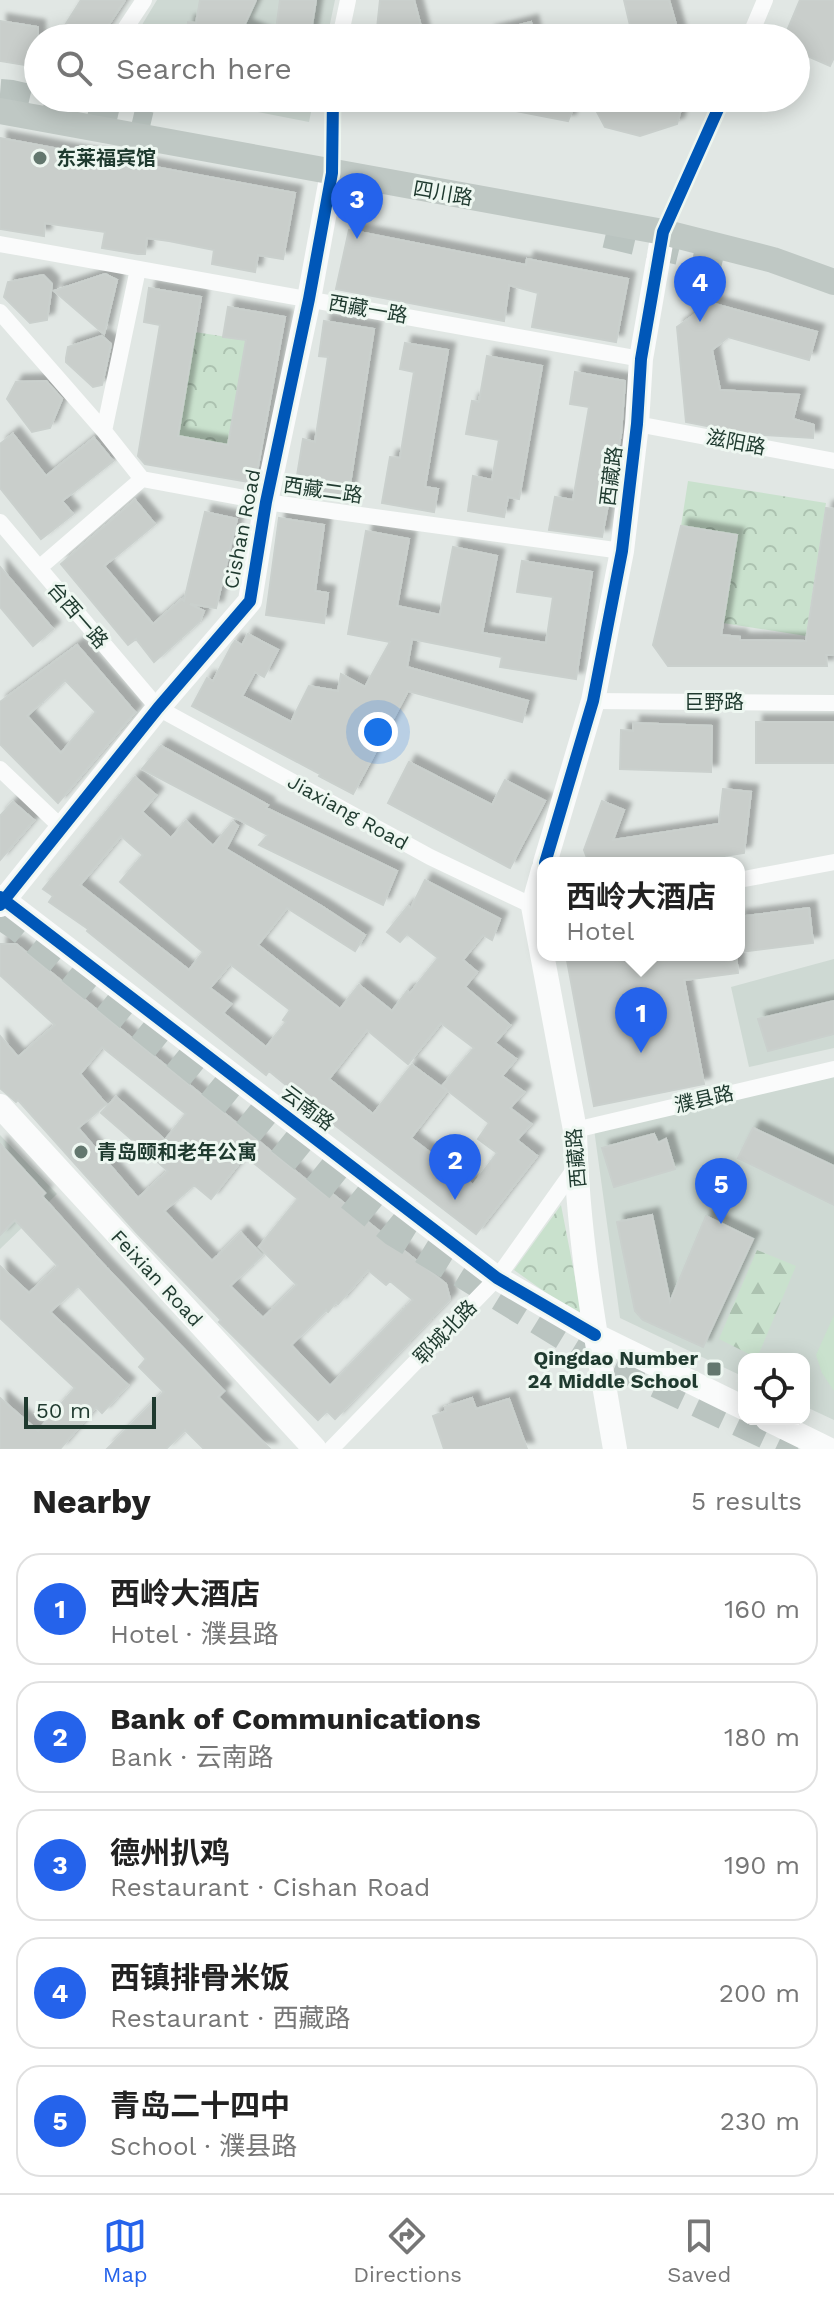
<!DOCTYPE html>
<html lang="en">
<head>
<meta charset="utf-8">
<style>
	:root { --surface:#fff; --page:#f6f6f6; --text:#222; --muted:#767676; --line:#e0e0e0; --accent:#2563eb }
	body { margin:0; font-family:"Work Sans","Noto Sans SC",sans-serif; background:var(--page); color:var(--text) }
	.controls { position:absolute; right:24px; bottom:24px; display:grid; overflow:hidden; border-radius:16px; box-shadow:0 4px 20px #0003 }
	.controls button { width:72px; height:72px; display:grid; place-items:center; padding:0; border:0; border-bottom:2px solid var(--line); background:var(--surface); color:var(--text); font:40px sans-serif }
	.scale { position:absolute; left:24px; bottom:20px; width:132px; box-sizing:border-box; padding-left:8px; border:4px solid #1f3a2f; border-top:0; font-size:22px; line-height:28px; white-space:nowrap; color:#1f3a2f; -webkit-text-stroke:6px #eef7f1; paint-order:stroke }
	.you { position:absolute; left:378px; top:732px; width:28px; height:28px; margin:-20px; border:6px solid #fff; border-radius:50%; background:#1a73e8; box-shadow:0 0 0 12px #1a73e833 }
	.badge { display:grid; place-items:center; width:52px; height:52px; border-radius:50%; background:var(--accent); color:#fff; font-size:26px; font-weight:700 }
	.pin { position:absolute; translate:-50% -66px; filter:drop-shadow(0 2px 4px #0008) }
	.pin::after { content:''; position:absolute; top:42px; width:28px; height:24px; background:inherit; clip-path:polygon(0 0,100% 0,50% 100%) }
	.popup { position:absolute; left:537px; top:857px; width:208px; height:104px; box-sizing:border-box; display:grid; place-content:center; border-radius:16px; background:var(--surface); filter:drop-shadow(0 2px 6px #0005); font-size:26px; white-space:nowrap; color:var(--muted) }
	.popup b { font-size:30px; color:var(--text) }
	.popup::after { content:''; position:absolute; left:50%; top:100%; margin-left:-16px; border:16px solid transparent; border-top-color:var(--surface) }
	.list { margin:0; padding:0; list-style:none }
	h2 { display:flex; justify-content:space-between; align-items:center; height:104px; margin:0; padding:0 32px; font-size:34px }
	h2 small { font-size:26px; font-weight:400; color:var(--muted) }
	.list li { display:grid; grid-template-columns:52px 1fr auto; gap:24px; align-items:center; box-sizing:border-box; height:112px; margin:0 16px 16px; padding:0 16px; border:2px solid var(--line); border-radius:24px }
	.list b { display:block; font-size:30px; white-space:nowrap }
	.list p { margin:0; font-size:26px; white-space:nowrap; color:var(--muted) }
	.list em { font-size:26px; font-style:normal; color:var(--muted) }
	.icon { flex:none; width:44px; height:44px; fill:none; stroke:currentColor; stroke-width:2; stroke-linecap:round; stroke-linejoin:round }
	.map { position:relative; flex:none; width:834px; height:1449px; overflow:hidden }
	.search { position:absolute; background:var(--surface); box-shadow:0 4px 20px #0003; left:24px; right:24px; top:24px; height:88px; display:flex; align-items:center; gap:20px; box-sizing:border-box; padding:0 28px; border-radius:44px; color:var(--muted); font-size:30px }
	.sheet { height:744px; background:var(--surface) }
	nav { display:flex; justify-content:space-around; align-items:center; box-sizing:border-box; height:112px; border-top:2px solid var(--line); background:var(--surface); font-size:22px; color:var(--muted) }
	nav a { display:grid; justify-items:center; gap:4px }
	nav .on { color:var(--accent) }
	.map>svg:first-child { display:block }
	.built { fill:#ced9d3 }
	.forest { fill:url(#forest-firs) }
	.park { fill:url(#park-crowns) }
	.pitch { fill:#c9e1cd }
	.building { fill:#c9cecb; stroke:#cad0cd; stroke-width:2; fill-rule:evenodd; filter:url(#shadow) }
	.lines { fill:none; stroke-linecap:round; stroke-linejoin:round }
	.highway-tunnel { stroke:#bac4c0; stroke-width:30; stroke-dasharray:30 15; stroke-linecap:butt }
	.street { stroke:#fafbfb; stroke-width:16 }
	.secondary { stroke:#fafbfb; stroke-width:24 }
	.primary { stroke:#bfc8c4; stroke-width:26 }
	.cycleway-casing { stroke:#eef7f1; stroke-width:17 }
	.cycleway { stroke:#0057b8; stroke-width:12 }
	.poi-dot { fill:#63776e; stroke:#eef7f1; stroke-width:3 }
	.labels { text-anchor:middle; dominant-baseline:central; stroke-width:6; stroke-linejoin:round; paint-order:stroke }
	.poi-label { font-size:20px; font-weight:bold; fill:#1f3a2f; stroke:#eef7f1; text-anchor:start }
	.street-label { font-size:20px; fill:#1f3a2f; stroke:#eef7f1 }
</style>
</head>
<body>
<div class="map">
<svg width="834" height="1449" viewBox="0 0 834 1449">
	<defs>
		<pattern id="forest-firs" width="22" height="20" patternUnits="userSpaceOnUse" patternTransform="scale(2)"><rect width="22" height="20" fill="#c9e1cd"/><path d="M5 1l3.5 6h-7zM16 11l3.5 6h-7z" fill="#acc2b0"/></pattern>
		<pattern id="park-crowns" width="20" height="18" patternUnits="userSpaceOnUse" patternTransform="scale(2)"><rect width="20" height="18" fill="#c9e1cd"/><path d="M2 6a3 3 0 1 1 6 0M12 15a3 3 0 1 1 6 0" fill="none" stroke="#acc2b0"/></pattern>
		<filter id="shadow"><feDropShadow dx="7" dy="-7" stdDeviation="2" flood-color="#0004"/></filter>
	</defs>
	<rect width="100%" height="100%" fill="#e1e7e4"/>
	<path class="built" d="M157,0h178l-8,38h-193z
		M186,98h128l-5,24z
		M834,959v89l-85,19 -18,-80z
		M834,1072v348l-30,-14v-47h-60v18l-124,-59 -26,-189z
		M0,1135l57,59 -57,55z"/>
	<path class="forest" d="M757,1250l39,16 -39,92 -38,-19z"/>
	<path class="park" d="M195,332l51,8 -18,105 -50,-9z
		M688,481l138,22 -20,133 -83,-13 14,-88 -56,-9z
		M561,1205l22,114 -69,-49z"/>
	<path class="pitch" d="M834,1315v76l-12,-18 -6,-18z"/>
	<path class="building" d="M81,0h44l-25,38h-43z
		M200,0h56l-12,26 27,12h-85l2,-16 8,1z
		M280,0h36l-6,38h-35z
		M380,0h34l10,38h-48z
		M624,0h45l11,38h-47z
		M800,0h34v57l-4,9 -34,-15v-13h-12z
		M0,21l38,6v40l-38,-6z
		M531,22l4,16h-46l-1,-5z
		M486,98h91l-9,23 -83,-16z
		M611,98h73l-7,26 -37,12 -35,-9 -8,-15 4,-10z
		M0,138l295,55 -12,66 -25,-4 -3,17 -43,-8 2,-14 -45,-9 -22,-3 -2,16h-7l-36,-6 3,-16 -60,-9 -1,13 -44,-7z
		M349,230l177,35 1,-6 101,20 -12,63 -84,-15 6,-34 -29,-8 -5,36 -168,-32z
		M105,274l12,6 -13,54 -50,-43z
		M43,275l9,9 -5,36 -17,3 -26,-26 4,-15z
		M149,288l52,9 -23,139 50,9 18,-105 -23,-3 5,-30 57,10 -30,166 -110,-19 -7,-8 22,-131 -16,-3z
		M711,303l106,29 -8,28 -81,-23 -16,13 8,40 79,5 -6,24 21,6 -1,13 -65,-4 -62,-12 -9,-95z
		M324,321l50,8 -26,168 -53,-9 8,-49 12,3 13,-85 -9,-1z
		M102,336l9,8 -9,41 -9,2 -27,-25v-4l2,-11z
		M405,343l43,7 -23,137 13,2 -4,23 -52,-9 8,-46 10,1 14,-86 -14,-3z
		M487,356l55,10 -23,133 -11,-2 -4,20 -36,-6 5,-35 19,4 7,-40 -33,-6 6,-33 7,1z
		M575,372l50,9 -4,53 -19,103 -53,-7 6,-33 18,3 16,-93 -19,-3z
		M46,381l16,18 -12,29 -18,4 -25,-33 9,-17z
		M13,434l33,42 48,-38 19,23 -51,40 11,13 -32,25 -41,-51v-44z
		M135,500l20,24 -51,42 49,58 29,-25 2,2 21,-89 32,7 -21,89 -26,-4 14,7 -4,10 -46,41 -18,-23 -8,6 -67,-81z
		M826,508l8,1v146h-8l1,11h-159l-15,-21 28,-119 56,9 -16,100 19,2v3l66,1z
		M279,518l45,7 -9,66 13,2 -4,30 -58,-8z
		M366,531l43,8 -12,67 43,9 13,-68 44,9 -15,77 64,10 7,-46 -36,-5 5,-31 70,11 -16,107 -76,-12 2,-10 -90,-18 -5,28 121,34 -6,21 -114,-31 -55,103 -34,-18 1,-2 -128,-68 15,-28 6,3 19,-36 3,-4 7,4 6,-11 30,16 -14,27 -9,-5 -13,24 49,26 18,-36 29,5 3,-17 24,13 25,-45 -42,-8z
		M0,567l53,62 -20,17 -33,-39z
		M77,645l58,67 -77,91 -58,-59v-42zM65,680l31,32 -35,41 -34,-37z
		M756,722h78v41h-78z
		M633,723l79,3 -1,46 -91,-3 1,-39 12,1z
		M161,746l107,59 -2,3 131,63 -14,34 -124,-60 9,-10 -126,-66z
		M409,762l83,43 13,-25 40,21 -35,67 -122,-65z
		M135,777l21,18 -14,17 29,26 15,-17 27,25 20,-24 5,4 -12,23 97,58 42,28 -10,16 -68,-43 -29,37 82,64 19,-24 33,26 15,-20 3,2 28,-35 -31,-24 -7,8 -13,-10 21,-26 3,2 14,-28 75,39 -8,21 -9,-5 -20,25 14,12 -12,15 45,38 -15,18 21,16 -14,17 22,16 -14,16 21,16 -14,16 20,16 -61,78 -144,-111 -63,-52 -3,4 -179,-144 1,-2 -39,-27 4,-6 -10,-7zM121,836l22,19 -23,27 83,70 -14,18 -109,-85zM230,964l60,46 -7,10 3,2 -20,25 -43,-34 8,-9 -21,-16zM441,1023l33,25 -32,38 47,37 -11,16 19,14 -24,32 -62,-47 36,-47 -35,-26 -39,49 -44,-35 38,-49 41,34z
		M723,789l28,3 -7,61 -64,10h-91l-5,-13 18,-49 22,9 -11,30 106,-16z
		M13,802l21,18 -34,40v-44z
		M809,908l4,35 -74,9v-35z
		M0,944h16l310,252 4,-4 116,92 4,15 -115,120 -8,-8 -9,9 -99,-98 2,-2 -83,-86 -120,-134 -2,2 -16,-14v-52l18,21 37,-32 -55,-50zM102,1047l84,67 -21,26 -49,-43 -15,16 67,58 -30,27 -60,-70 28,-24 -26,-30zM245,1156l53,43 -39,48 38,38 -34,33 -33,-32 32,-31 -21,-22 -29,28 -48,-50 30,-26 17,14zM368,1270l18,15 4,-4 23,19 -83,86 -39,-41 35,-35 2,2 8,-10 2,2z
		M566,955h170l2,18 -54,7 20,104 -110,22z
		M834,1001v33l-66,17 -10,-32z
		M753,1128l81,38v39l-96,-47z
		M654,1134l4,9 8,-4 9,30 -61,18 -12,-39z
		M0,1144l45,49 -3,3 60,67 122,128 -6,6 52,52h-66l-19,-19 -19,19h-59l57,-57 -25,-25 7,-8 -68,-73 -28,26 78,73 -26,28 -6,-6 -36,42h-60v-51l38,33 37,-43 -75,-70v-52l29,27 29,-27 -43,-46 -15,15z
		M652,1215l18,87 36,-86 47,23 -50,108 -60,-27 -8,-9 -18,-89z
		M472,1398l4,11 33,-10 18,50h-83l-11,-33 13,-5 -1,-4z"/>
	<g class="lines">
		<path class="highway-tunnel" d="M0,94l12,1 138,32
			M606,233l125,29
			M0,914l18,12 377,306 198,121 205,96"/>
		<path class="street" d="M119,38l25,-38
			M340,38l8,-38
			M749,38l16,-38
			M62,121l16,-23
			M332,173l1,-75
			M663,232l60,-134
			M0,244l641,115
			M0,312l104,119 38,48 124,23 356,49
			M637,424l197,37
			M104,431l34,-162
			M0,522l158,186 272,149 103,49h8
			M39,568l103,-89
			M593,701l241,2
			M0,769l62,59
			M739,880l95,-18
			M575,1130l259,-61
			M331,1449l166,-171 79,-111"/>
		<path class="secondary" d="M545,863l48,-162 29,-150 15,-127 4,-65 22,-127
			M543,870l-10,36 42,224c2,107 22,214 40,319
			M0,897l497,381 98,57 149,73
			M0,905l158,-197 92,-107 16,-99 43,-203 23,-126
			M0,1106l315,343
			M767,1419l61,30"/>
		<path class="primary" d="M0,111l663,121 110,28 61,22"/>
		<g class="cycleway-casing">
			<path id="cycleway" d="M545,863l48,-162 29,-150 15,-127 4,-65 22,-127 60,-134
				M0,897l497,381 98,57
				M0,905l158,-197 92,-107 16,-99 43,-203 23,-126 1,-75"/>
		</g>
		<use href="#cycleway" class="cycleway"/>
	</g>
	<g class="poi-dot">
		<circle cx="40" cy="158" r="8"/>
		<circle cx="81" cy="1152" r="8"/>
		<rect x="706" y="1361" width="16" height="16" rx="4"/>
	</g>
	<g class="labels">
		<g class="poi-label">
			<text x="56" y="158">东莱福宾馆</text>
			<text x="97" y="1152">青岛颐和老年公寓</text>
			<text x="698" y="1358" text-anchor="end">Qingdao Number<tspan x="698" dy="23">24 Middle School</tspan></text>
		</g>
		<g class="street-label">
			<text transform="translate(443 193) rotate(10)">四川路</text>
			<text transform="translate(368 309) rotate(10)">西藏一路</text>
			<text transform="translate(736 442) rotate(11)">滋阳路</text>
			<text transform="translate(611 476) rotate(-83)">西藏路</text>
			<text transform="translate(323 490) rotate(8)">西藏二路</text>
			<text transform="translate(242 529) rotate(-79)">Cishan Road</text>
			<text transform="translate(78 615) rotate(49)">台西一路</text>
			<text x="714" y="702">巨野路</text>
			<text transform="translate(348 812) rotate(29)">Jiaxiang Road</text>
			<text transform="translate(704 1099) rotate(-13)">濮县路</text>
			<text transform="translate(308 1108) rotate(37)">云南路</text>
			<text transform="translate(576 1158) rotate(-95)">西藏路</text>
			<text transform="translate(157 1278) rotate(47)">Feixian Road</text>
			<text transform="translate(445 1332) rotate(-46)">郓城北路</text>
		</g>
	</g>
</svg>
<div class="controls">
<button><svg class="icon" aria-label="locate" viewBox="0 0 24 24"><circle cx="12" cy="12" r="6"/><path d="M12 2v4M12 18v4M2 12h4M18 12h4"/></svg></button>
</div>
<div class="scale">50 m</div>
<div class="you"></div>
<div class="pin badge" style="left:641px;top:1053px">1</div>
<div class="popup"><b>西岭大酒店</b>Hotel</div>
<div class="pin badge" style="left:455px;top:1200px">2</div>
<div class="pin badge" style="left:357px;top:239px">3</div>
<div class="pin badge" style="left:700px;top:322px">4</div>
<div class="pin badge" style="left:721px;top:1224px">5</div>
<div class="search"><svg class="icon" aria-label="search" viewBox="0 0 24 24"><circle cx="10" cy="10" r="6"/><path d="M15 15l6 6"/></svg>Search here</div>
</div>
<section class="sheet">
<h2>Nearby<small>5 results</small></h2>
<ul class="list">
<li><span class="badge">1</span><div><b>西岭大酒店</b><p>Hotel · 濮县路</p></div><em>160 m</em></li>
<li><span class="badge">2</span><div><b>Bank of Communications</b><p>Bank · 云南路</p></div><em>180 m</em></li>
<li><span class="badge">3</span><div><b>德州扒鸡</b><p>Restaurant · Cishan Road</p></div><em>190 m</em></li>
<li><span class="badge">4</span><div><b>西镇排骨米饭</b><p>Restaurant · 西藏路</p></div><em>200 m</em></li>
<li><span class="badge">5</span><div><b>青岛二十四中</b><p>School · 濮县路</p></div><em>230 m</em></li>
</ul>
</section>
<nav>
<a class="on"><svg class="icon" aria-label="map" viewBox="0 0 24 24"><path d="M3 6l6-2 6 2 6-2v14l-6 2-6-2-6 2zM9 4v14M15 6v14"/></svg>Map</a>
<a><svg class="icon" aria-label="directions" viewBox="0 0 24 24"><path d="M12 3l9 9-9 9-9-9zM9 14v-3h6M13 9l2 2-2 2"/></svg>Directions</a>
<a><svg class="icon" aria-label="saved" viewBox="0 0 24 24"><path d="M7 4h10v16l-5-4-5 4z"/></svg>Saved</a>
</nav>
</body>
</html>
